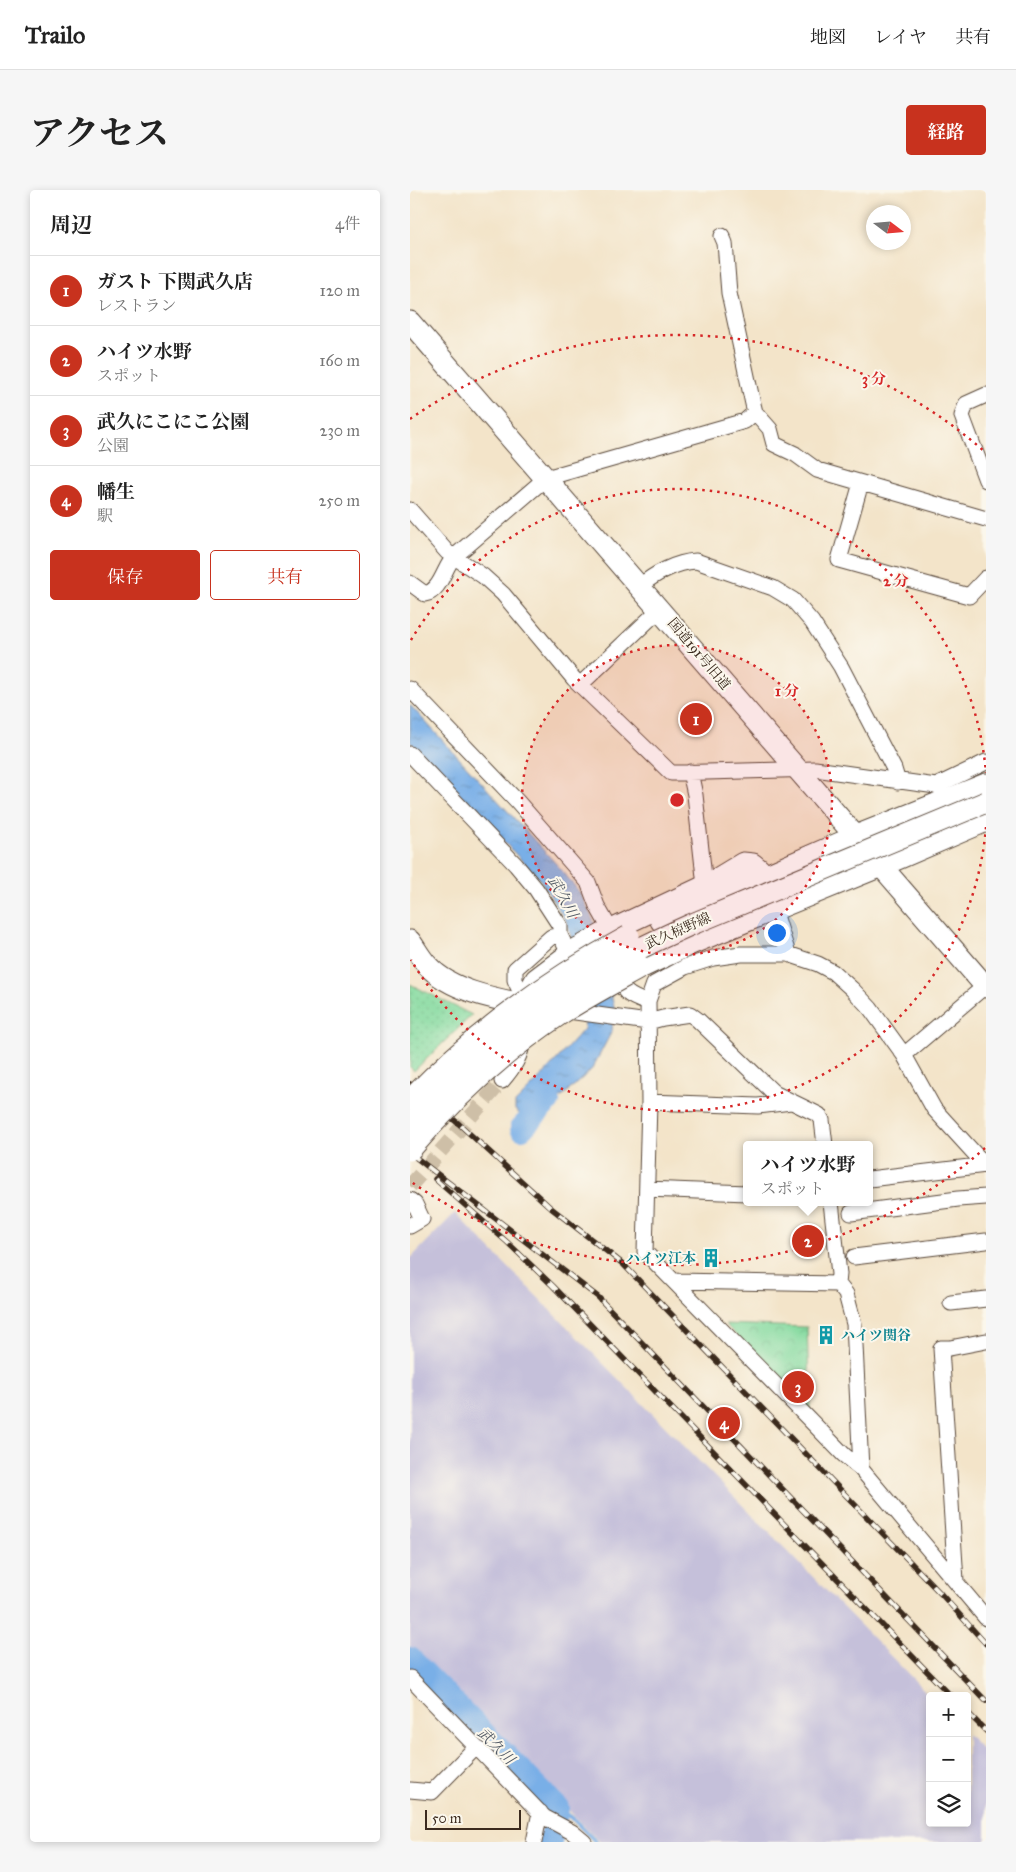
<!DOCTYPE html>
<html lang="ja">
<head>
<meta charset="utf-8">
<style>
	:root { --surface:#fff; --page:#f6f6f6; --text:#222; --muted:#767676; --line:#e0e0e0; --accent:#c8321e }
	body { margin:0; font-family:"IM FELL Great Primer","Noto Serif JP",serif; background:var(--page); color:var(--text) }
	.controls { position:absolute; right:15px; bottom:15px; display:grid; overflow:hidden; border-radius:5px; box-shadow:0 2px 8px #0003 }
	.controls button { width:45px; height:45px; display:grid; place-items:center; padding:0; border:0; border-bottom:1px solid var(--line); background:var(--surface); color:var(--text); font:25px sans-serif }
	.compass { position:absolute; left:456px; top:15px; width:45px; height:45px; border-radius:50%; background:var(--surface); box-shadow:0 2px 8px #0003; rotate:106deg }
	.scale { position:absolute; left:15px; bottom:12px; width:96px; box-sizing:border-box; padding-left:5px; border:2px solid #3b2a1e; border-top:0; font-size:14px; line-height:18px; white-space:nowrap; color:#3b2a1e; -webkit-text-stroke:4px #fbf7ec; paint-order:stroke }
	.you { position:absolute; left:366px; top:742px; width:18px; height:18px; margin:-12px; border:4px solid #fff; border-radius:50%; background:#1a73e8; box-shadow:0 0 0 8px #1a73e833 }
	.badge { display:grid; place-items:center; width:32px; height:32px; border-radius:50%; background:var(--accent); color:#fff; font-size:16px; font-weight:700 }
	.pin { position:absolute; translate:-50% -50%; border:2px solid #fff; box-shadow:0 1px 5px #0006 }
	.popup { position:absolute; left:333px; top:951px; width:130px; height:65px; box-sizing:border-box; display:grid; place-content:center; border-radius:5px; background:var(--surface); filter:drop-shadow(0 1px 4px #0005); font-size:16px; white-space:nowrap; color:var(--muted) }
	.popup b { font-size:19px; color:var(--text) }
	.popup::after { content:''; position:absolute; left:50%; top:100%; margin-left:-10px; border:10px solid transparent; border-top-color:var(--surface) }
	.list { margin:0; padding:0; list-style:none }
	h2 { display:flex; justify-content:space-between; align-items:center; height:65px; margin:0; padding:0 20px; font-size:21px }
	h2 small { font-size:16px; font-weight:400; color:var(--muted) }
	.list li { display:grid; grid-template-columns:32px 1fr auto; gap:15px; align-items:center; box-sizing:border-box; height:70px; padding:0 20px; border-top:1px solid var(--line) }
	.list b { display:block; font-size:19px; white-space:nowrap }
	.list p { margin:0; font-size:16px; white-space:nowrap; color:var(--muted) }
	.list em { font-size:16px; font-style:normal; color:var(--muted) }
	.actions { display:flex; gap:10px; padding:15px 20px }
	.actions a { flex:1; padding:11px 0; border:1px solid var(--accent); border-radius:5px; text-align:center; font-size:18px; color:var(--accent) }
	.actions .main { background:var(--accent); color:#fff }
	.icon { flex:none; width:28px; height:28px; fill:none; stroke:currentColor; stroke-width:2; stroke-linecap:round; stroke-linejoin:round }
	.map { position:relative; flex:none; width:576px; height:1652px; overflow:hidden; border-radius:5px }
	header { display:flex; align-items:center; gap:30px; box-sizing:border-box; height:70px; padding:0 25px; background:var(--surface); border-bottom:1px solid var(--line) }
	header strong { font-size:24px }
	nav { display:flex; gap:28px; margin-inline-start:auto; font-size:18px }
	.intro { display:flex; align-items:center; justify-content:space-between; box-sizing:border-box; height:120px; padding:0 30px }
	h1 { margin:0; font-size:35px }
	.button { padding:12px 22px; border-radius:5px; background:var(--accent); color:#fff; font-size:18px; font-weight:700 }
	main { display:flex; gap:30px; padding:0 30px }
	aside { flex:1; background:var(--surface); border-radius:5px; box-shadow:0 2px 8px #0003 }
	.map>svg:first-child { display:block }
	.railway { fill:#c5c0da }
	.grass { fill:url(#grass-dots); stroke:#5e825e }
	.park { fill:url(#park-crowns); stroke:#5e825e }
	.water { fill:url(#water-ripples); stroke:#5a6c82 }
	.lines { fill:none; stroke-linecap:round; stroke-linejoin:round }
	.stream { stroke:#79afe7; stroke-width:4 }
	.river { stroke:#79afe7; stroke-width:24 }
	.street-tunnel { stroke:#cebfa7; stroke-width:15; stroke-dasharray:15 8; stroke-linecap:butt }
	.street-casing { stroke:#574638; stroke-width:17 }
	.secondary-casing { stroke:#574638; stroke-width:23 }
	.street { stroke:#fff; stroke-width:15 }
	.secondary { stroke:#fff; stroke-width:21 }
	.rail-casing { stroke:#3b2a1e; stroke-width:5.5 }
	.rail { stroke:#fbf7ec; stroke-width:4; stroke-dasharray:11; stroke-linecap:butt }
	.secondary-bridge-casing { stroke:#574638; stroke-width:23; stroke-linecap:butt }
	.secondary-bridge { stroke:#fff; stroke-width:21 }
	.ring { fill:none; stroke:#d62828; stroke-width:2.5; stroke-dasharray:2.5 5 }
	.labels { text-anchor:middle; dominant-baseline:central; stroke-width:4; stroke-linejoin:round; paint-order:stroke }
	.street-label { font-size:14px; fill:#3b2a1e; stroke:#fbf7ec }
	.culture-label { font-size:14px; font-weight:bold; fill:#0d838f; stroke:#fbf7ec; text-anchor:end }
	.water-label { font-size:15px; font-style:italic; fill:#515964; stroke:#fbf7ec }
	.centre { fill:#d62828; stroke:#fbf7ec; stroke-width:2.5 }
	.ring-label { font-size:15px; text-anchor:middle; font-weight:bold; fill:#d62828; stroke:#fbf7ec; stroke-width:4; stroke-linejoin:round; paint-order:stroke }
</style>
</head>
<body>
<header>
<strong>Trailo</strong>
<nav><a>地図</a><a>レイヤ</a><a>共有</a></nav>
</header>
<div class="intro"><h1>アクセス</h1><a class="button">経路</a></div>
<main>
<aside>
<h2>周辺<small>4件</small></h2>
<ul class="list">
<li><span class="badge">1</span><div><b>ガスト 下関武久店</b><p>レストラン</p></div><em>120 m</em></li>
<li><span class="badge">2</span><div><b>ハイツ水野</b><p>スポット</p></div><em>160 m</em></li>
<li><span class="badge">3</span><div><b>武久にこにこ公園</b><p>公園</p></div><em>230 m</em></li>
<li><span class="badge">4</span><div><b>幡生</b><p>駅</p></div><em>250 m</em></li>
</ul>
<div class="actions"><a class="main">保存</a><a>共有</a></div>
</aside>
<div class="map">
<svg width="576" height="1652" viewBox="0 0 576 1652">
	<defs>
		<pattern id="grass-dots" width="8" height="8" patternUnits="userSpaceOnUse" patternTransform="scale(1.25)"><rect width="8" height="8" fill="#81d99d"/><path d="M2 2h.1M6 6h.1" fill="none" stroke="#70ba87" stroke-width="1.8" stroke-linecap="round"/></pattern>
		<pattern id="park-crowns" width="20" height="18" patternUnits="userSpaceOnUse" patternTransform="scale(1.25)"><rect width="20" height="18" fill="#81d99d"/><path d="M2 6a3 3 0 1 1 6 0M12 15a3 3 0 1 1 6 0" fill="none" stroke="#70ba87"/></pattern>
		<pattern id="water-ripples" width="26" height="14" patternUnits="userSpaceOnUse" patternTransform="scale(1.25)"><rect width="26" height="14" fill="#79afe7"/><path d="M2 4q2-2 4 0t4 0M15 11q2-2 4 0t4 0" fill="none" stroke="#648fbb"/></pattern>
	</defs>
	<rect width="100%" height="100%" fill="#fbf7ec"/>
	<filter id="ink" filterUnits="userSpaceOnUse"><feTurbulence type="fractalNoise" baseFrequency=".02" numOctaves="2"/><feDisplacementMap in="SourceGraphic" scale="10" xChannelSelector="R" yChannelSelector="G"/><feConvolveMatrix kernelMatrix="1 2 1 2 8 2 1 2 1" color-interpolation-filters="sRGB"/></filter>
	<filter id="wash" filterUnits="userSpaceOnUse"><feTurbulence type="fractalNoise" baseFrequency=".0096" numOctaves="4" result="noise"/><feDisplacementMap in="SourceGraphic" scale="20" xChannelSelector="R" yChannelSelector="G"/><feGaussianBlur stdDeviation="1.12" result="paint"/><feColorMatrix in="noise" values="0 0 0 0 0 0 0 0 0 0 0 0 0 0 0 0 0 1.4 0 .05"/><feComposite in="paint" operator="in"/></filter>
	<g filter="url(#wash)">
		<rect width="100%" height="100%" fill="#f3e4c9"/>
		<path class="railway" d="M45,1023l475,483v127h37v-89l19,19v89h-386l-190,-193v-390z"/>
		<path class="grass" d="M0,794l62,31 -58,56 -4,-4z"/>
		<path class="park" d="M315,1134l82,3 3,83z"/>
		<path class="water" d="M0,515l149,162 22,27 14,30 19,83 -2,24 -20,38 -55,51 -11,4 1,-5 13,-18 -5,-2 -15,15 -5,-4v-7l28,-28 41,-46 3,-18 -15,-71 -6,-19 -25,-40 -131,-139z"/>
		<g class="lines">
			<path class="stream" d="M147,1618l14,9 25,25"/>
			<path class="river" d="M112,938l26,-27
				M0,1469l147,149 -7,34"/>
		</g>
	</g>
	<g filter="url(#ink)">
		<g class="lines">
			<path class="street-tunnel" d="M0,996l92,-105"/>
			<g class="street-casing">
				<path id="street" d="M312,46l3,7 4,50 24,111 2,8 15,17 4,15 21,10 22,16 169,49
					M576,205l-20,9 -4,12 24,64
					M451,293l-22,77 130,36 17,-18
					M0,320l37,42 36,24 20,18 71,85 97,94 144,-4 121,17 50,-24
					M0,393l15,11c16,-3 19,-27 29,-37l92,-79 199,-57 10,-9
					M229,397c15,-13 37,-25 57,-26l77,27 20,12 19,22 29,45 53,102 4,13
					M171,494l79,-75
					M0,499l107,112 71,81 9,24 9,16 5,19
					M0,564l106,111 20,24 24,37v9l9,19
					M280,582l5,23 10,91
					M364,719l14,45
					M207,781c4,21 11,25 31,32
					M117,816l-12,-26v-11l36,-32 9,-2
					M151,820l87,12 15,-4 27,-4 8,6 76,73 45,22 3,5 3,25
					M494,865l81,-69
					M92,891c11,-13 19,-24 21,-42
					M239,912l109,4 33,-4
					M576,976l-52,-57 -30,-54 -34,-47 -18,-19 -19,-17 -15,-8 -30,-10h-47l-28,4 -28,9 -31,17 -6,17 1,101 -4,150 162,165 37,38 17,14 125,149
					M459,989l117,-14
					M237,999l100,4
					M0,1010l5,4 7,15 -12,7
					M421,1012l8,72 -1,10 8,10 8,30 7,145
					M441,1023l107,-14 28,-2
					M444,1067l132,-16
					M265,1091l163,3
					M541,1113l35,-4
					M546,1391l-15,-233h9l36,-7
					M0,1488l134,139 28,15 12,10
					M0,1600l22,2 44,-45
					M124,1652l6,-30"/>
			</g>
			<g class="secondary-casing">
				<path id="secondary" d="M0,132l576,665
					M251,731l195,-85 130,-52
					M0,751c6,8 11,18 18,25 23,25 68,33 99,39l2,-13 7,-13 37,-28 30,-17 102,-48 38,-23 10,1 6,5 4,7
					M232,777l51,-24 188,-77 105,-45"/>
			</g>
			<use href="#street" class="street"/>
			<use href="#secondary" class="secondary"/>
			<g class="rail-casing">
				<path id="rail" d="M0,894l49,40 92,84 72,56 318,330 45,50
					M0,963l188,144 388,404
					M25,989l72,63 46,44 398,410
					M557,1522l19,19"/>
			</g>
			<use href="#rail" class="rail"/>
			<g class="secondary-bridge-casing">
				<path id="secondary-bridge" d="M0,910c64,-67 138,-120 219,-164
					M0,934c49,-55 106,-104 168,-142 36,-22 74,-40 112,-57l296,-123
					M0,960c44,-52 95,-99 152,-137 26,-17 53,-31 80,-46"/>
			</g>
			<use href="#secondary-bridge" class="secondary-bridge"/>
		</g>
	</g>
	<circle cx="267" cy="610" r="155" fill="#d62828" fill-opacity=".12"/>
	<g class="ring">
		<circle cx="267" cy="610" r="155"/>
		<path d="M576 637A310 310 0 0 1 1 770M1 450A310 310 0 0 1 576 583"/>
		<path d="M575 958A465 465 0 0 1 0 991M0 229A465 465 0 0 1 575 262"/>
	</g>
	<defs>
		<g id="building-bare" transform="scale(1.5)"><path d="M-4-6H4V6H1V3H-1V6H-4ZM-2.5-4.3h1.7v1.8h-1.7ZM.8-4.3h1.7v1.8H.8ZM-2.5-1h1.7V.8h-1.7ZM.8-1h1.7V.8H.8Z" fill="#0f9aa8" stroke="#fbf7ec" stroke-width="2.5" paint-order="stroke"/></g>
	</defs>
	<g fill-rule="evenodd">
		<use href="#building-bare" x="301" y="1068"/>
		<use href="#building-bare" x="416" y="1145"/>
	</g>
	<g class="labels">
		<g class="street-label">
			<text transform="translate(289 464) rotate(50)">国道191号旧道</text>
			<text transform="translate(268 741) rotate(-24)">武久椋野線</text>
		</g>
		<g class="culture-label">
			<text x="286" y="1068">ハイツ江本</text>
			<text x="431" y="1145" text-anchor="start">ハイツ関谷</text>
		</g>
		<g class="water-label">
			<text transform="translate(153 707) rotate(61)">武久川</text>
			<text transform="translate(86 1556) rotate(45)">武久川</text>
		</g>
	</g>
	<circle cx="267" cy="610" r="8" class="centre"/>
	<g class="ring-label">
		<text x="464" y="194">3 分</text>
		<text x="486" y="396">2 分</text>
		<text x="377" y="506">1 分</text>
	</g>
</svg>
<div class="controls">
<button>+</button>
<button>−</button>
<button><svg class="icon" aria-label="layers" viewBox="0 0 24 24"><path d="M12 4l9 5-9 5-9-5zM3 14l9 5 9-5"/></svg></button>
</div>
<svg class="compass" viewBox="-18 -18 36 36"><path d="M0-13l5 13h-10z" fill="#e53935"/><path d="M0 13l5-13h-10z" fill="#767676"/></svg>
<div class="scale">50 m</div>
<div class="you"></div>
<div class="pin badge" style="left:286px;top:529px">1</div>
<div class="pin badge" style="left:398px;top:1051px">2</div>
<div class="popup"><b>ハイツ水野</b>スポット</div>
<div class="pin badge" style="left:388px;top:1197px">3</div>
<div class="pin badge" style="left:314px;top:1233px">4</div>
</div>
</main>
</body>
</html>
